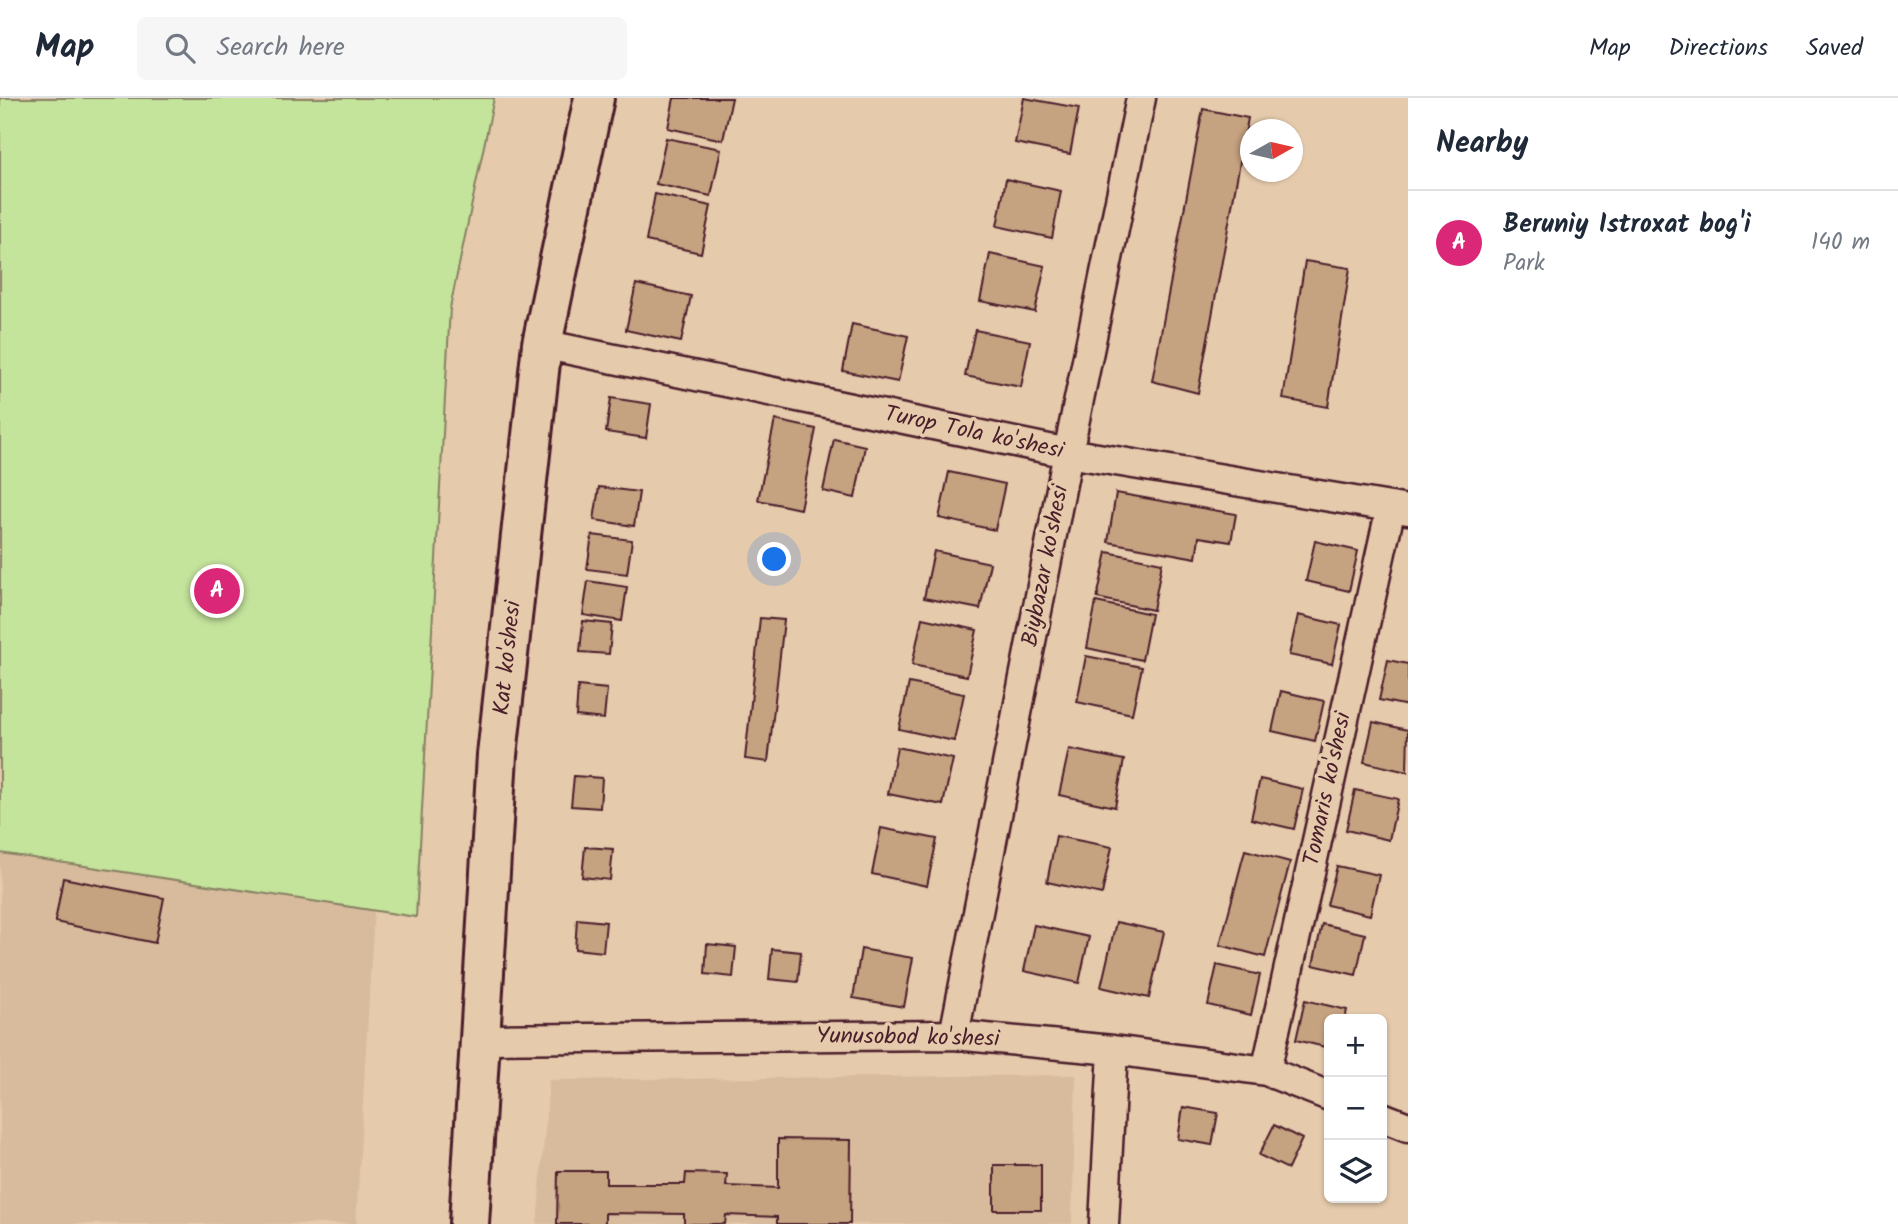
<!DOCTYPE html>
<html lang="en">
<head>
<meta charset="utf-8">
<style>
	:root { --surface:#fff; --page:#f6f6f7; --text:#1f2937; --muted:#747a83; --line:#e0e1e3; --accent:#db2777 }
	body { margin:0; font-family:Kalam,sans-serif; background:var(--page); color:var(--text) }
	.controls { position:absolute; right:21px; bottom:21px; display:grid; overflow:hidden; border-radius:10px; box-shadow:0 2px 5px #0004 }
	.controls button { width:63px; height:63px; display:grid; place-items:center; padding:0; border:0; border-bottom:2px solid var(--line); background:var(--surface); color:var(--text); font:35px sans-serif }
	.compass { position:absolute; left:1240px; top:21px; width:63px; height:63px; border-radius:50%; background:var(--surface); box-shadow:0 2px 5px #0004; rotate:82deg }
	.you { position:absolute; left:775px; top:462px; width:24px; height:24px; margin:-18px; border:5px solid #fff; border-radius:50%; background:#1a73e8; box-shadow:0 0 0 10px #1a73e833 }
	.badge { display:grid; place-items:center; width:46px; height:46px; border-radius:50%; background:var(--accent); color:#fff; font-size:23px; font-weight:700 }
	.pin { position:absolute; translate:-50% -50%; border:4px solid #fff; box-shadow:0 2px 7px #0006 }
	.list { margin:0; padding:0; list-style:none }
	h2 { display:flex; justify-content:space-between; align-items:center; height:91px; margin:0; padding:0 28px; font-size:30px }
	h2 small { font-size:23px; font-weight:400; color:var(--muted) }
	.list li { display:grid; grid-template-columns:46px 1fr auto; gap:21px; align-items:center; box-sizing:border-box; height:105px; padding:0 28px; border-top:2px solid var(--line) }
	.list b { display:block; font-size:26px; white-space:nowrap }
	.list p { margin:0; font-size:23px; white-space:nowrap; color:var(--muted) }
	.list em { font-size:23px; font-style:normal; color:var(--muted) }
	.icon { flex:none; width:38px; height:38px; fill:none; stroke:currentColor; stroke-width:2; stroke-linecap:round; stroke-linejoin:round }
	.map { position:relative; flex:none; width:1408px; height:1126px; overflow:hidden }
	header { display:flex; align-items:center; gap:42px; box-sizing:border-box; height:98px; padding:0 35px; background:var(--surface); border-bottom:2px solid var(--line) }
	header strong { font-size:33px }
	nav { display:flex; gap:38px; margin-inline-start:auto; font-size:24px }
	.search { width:490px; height:63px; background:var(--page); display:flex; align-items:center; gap:18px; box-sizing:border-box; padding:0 24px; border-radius:10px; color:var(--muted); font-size:26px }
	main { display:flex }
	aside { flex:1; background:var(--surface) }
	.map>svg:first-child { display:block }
	.built { fill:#d8bb9d }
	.green { fill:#c4e39b; stroke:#878163; stroke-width:2 }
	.building { fill:#c5a280; stroke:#4a1f2b; stroke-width:2 }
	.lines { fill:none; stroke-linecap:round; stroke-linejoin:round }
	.street-casing { stroke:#4a1f2b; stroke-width:33 }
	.secondary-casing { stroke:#4a1f2b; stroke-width:44 }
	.street { stroke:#e5caac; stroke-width:28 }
	.secondary { stroke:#e5caac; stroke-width:38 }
	.labels { text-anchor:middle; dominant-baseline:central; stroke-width:7; stroke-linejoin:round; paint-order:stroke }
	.street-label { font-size:23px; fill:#4a1f2b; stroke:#e5caac }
</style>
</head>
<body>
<header>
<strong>Map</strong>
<div class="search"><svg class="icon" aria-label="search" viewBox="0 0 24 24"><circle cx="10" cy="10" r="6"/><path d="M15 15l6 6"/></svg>Search here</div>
<nav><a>Map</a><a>Directions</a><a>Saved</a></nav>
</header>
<main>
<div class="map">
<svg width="1408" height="1126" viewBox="0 0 1408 1126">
	<rect width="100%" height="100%" fill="#e5caac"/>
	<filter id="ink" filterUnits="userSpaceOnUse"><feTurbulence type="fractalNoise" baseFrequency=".0143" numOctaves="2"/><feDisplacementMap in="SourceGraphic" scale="14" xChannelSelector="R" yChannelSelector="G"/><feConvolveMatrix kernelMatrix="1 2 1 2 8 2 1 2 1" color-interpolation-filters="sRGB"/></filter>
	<g filter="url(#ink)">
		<path class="built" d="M0,755l374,57 -18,314h-356z
			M1076,977l-4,149h-535l12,-144z"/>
		<path class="green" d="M0,0h494l-44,210 -34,609 -416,-64z"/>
		<path class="building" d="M674,0h58l-9,42 -55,-12z
			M1024,0l55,10 -9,46 -55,-11z
			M1203,11l45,9 -50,275 -46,-12z
			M666,40l55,11 -10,47 -55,-12z
			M1006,81l55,12 -9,47 -55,-12z
			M655,96l56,12 -10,47 -55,-12z
			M990,156l55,12 -10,46 -55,-11z
			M1305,163l45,7 -22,139 -45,-8z
			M636,186l55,12 -10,46 -55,-12z
			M852,226l56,12 -10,46 -55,-11z
			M975,232l55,11 -9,46 -56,-11z
			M611,300l40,6 -5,34 -40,-6z
			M775,322l41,9 -16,80 -42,-9z
			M834,341l31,7 -10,52 -32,-7z
			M949,374l56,12 -10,46 -56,-12z
			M599,389l40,5 -5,34 -40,-6z
			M1116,395l120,21 -5,28 -32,-5 -3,21 -88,-16z
			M592,437l40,5 -5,34 -40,-5z
			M1315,443l43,10 -9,40 -43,-10z
			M934,453l56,12 -10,46 -56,-11z
			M1107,454l55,11 -9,47 -56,-12z
			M588,483l39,6 -5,34 -39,-6z
			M1096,504l55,12 -9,46 -55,-12z
			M1298,517l43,10 -9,39 -43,-9z
			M760,520l24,2 -16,142 -23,-3z
			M922,520l55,12 -10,46 -55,-11z
			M583,523l29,3 -3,30 -29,-2z
			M1086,558l56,11 -10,47 -55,-12z
			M1388,562l20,4v42l-29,-6z
			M909,585l55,11 -10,47 -55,-12z
			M578,588l29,3 -3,30 -28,-3z
			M1281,593l43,10 -9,40 -43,-10z
			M1373,624l35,8 -1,42 -43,-10z
			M897,649l56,12 -10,46 -55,-11z
			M1069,651l55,11 -9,47 -56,-12z
			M574,678l28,2 -2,30 -29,-2z
			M1260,681l43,10 -9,40 -43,-10z
			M1355,692l43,9 -9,41 -43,-10z
			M881,730l56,11 -10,47 -55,-12z
			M1056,738l56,11 -10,47 -55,-12z
			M585,749l28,2 -3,31 -28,-3z
			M1245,752l45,12 -25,95 -45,-12z
			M1337,768l42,9 -9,40 -43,-10z
			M63,780l101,20 -9,45 -100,-21z
			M577,821l29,3 -3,30 -28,-3z
			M1116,824l48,10 -15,66 -48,-11z
			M1322,826l43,10 -9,41 -43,-10z
			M1034,827l55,12 -10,46 -55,-12z
			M707,846l29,3 -3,30 -28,-3z
			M772,851l29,3 -3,30 -29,-3z
			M861,851l52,9 -9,49 -51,-9z
			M1217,867l43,10 -9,40 -43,-10z
			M1305,902l42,10 -2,9h-16v29l-33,-8z
			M1183,1009l35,6 -6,32 -34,-6z
			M1274,1027l28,14 -14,30 -29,-14z
			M778,1041l73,1 -1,84h-73v-7l-51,-2 -1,9h-41v-10l-79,-1v11h-48l1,-53h48v13h79l1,-11 41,1 -1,12 52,2z
			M994,1067h47v45h-47z"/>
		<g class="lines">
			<g class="street-casing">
				<path id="street" d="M542,246l526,109 340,57
					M954,937l114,-582 73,-355
					M479,941l475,-4 159,15 153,21 63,25
					M1266,973l125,-564
					M1382,1019l26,10
					M1104,1126l9,-174"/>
			</g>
			<g class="secondary-casing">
				<path id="secondary" d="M469,1126l28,-469 45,-411 52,-246"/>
			</g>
			<use href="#street" class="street"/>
			<use href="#secondary" class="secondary"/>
		</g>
	</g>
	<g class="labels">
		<g class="street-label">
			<text transform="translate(974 335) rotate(12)">Turop Tola ko'shesi</text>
			<text transform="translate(1046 468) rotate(-79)">Biybazar ko'shesi</text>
			<text transform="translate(508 560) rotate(-84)">Kat ko'shesi</text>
			<text transform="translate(1328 691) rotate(-78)">Tomaris ko'shesi</text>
			<text transform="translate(908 940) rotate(1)">Yunusobod ko'shesi</text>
		</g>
	</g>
</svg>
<div class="controls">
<button>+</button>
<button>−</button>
<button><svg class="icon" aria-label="layers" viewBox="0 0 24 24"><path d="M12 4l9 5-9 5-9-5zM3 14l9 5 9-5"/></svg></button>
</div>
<svg class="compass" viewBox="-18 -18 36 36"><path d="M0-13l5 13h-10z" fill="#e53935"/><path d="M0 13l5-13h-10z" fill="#747a83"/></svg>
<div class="you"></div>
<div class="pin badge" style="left:217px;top:493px">A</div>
</div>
<aside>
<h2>Nearby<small></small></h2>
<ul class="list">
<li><span class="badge">A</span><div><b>Beruniy Istroxat bog'i</b><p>Park</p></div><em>140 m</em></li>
</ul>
</aside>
</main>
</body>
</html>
